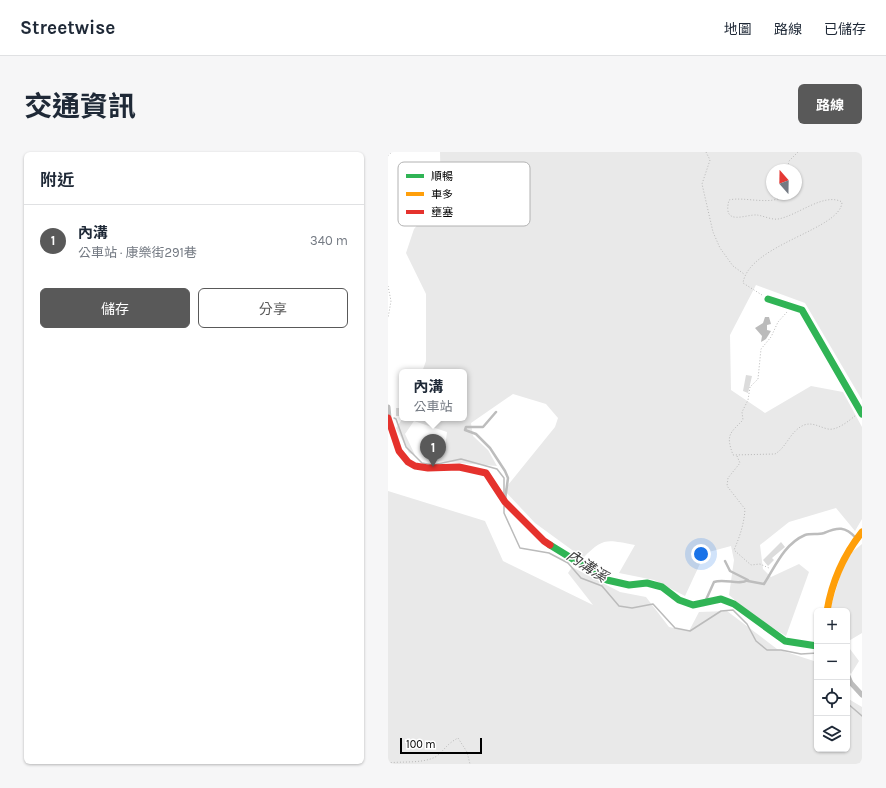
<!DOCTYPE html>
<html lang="zh-TW">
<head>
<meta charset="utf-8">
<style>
	:root { --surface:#fff; --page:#f6f6f7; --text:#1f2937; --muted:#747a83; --line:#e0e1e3; --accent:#595959 }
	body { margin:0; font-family:Karla,"Noto Sans TC",sans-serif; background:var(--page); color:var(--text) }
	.controls { position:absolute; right:12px; bottom:12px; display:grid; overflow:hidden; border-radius:6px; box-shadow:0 1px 3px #0004 }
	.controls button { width:36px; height:36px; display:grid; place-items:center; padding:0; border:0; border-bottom:1px solid var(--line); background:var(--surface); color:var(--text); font:20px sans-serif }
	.compass { position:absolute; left:378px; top:12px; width:36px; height:36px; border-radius:50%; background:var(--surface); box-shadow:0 1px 3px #0004; rotate:340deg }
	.scale { position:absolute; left:12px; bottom:10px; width:82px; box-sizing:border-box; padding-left:4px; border:2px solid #000; border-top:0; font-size:11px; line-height:14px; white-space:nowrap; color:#000; -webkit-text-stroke:3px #fff; paint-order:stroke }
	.you { position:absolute; left:313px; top:402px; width:14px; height:14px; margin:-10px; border:3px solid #fff; border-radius:50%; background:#1a73e8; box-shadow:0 0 0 6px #1a73e833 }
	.badge { display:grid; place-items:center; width:26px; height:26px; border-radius:50%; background:var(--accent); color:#fff; font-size:13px; font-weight:700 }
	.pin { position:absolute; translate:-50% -33px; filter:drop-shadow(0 1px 2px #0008) }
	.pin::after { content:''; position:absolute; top:21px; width:14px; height:12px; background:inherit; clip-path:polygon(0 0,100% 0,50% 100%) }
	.popup { position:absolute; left:11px; top:217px; width:68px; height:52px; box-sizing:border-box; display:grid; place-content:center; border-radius:6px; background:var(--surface); filter:drop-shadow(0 1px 3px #0005); font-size:13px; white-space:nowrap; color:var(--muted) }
	.popup b { font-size:15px; color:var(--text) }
	.popup::after { content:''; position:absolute; left:50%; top:100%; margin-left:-8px; border:8px solid transparent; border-top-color:var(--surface) }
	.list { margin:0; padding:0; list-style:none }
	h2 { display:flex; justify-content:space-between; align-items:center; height:52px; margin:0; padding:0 16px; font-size:17px }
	h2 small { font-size:13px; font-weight:400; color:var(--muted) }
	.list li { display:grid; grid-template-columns:26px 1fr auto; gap:12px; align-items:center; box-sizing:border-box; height:72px; padding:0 16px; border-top:1px solid var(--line) }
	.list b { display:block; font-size:15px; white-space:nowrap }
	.list p { margin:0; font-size:13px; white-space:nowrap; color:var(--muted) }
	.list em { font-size:13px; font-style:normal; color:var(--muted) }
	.actions { display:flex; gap:8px; padding:12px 16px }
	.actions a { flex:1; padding:9px 0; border:1px solid var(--accent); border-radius:6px; text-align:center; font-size:14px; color:var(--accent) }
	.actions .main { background:var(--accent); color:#fff }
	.icon { flex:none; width:22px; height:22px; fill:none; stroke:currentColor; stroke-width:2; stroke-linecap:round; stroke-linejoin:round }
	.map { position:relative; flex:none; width:474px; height:612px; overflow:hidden; border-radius:6px }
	header { display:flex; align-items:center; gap:24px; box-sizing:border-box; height:56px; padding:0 20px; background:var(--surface); border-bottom:1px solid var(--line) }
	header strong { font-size:19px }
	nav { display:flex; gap:22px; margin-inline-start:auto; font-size:14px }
	.intro { display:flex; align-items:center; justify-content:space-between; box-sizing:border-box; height:96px; padding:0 24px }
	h1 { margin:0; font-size:28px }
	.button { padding:10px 18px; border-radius:6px; background:var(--accent); color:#fff; font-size:14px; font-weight:700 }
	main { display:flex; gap:24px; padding:0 24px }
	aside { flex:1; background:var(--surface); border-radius:6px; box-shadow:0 1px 3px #0004 }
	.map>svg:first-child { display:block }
	.green { fill:#e9e9e9; fill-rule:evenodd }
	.water { fill:#bbb }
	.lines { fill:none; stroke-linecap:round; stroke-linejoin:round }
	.stream { stroke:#bbb; stroke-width:1.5 }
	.building { fill:#dcdcdc }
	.path { stroke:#b8b8b8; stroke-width:1; stroke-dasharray:1 2; stroke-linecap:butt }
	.lane { stroke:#bdbdbd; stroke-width:2.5 }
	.street { stroke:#bdbdbd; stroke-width:5 }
	.fast { stroke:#30b455; stroke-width:7 }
	.slow { stroke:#ff9f0a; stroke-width:7 }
	.jam { stroke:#e5322d; stroke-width:7 }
	.labels { text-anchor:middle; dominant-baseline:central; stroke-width:3; stroke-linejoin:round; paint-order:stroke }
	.water-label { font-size:15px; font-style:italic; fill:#3f3f3f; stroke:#fff }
	.key { fill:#fff; stroke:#b2b2b2; stroke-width:1 }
	.key-label { font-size:11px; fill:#000 }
</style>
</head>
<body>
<header>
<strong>Streetwise</strong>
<nav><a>地圖</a><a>路線</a><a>已儲存</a></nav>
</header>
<div class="intro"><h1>交通資訊</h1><a class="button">路線</a></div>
<main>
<aside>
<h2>附近<small></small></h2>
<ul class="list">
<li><span class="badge">1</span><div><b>內溝</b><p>公車站 · 康樂街291巷</p></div><em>340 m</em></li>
</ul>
<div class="actions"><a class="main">儲存</a><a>分享</a></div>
</aside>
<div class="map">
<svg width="474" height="612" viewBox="0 0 474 612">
	<rect width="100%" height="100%" fill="#fff"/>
	<path class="green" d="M52,0h422v248l-57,-97 -49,-18 -26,50 1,55 34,23 46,-27 32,6 19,35v92l-7,12 -19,-23 -47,14 -29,23 3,24 8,8 28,-13 10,8 -23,64 -34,-21 -23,-20 5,-35 -3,-14 -26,7 -20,43 -31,-16 -35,-7 16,-28c-29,-5 -31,-8 -52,13l-48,-35 -31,-33 51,-63 3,-9 -12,-14 -33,-10 -42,29 2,13 15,14 9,16 -63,-5 11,-14 2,-15 -33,-11 -9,13 10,21 -6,-2 -13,-25 7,-10h61v-46h-42l4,-11v-67l-20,-41 8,-24 27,-31zM384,18h24v24h-24z
		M0,339l97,30 18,40 90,44 -25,-32 4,-6 48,25 26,5 23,30 20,4 10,-19 28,-1 50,38 40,13v87h30v-51l15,9v57h-474z
		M474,392v89l-15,9v-31h-16l-1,-2 16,-52z
		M459,493l12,16 -8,13 -4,-7z"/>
	<path class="water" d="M377,165h4l2,7 -4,1v5l4,1 -5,8 -5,3 1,-6 -7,-8 8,-5z"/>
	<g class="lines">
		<path class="stream" d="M6,266l2,1 10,28 16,16 11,2 28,-6 36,10 7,9v17
			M116,354v7l16,35 29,5 19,10 13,15 21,8 17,20 13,2 21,-4 22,24 15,3 31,-20 12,-1 14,14 9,17 11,9h14l20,4 16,-1
			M459,551l15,13"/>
	</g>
	<path class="building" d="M358,223l6,1 -4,17 -5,-2z
		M8,256h6v8h-6z
		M393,390l4,5 -13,11 2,2 -6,6 -5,-6z"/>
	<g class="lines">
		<path class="path" d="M318,0l4,8 -8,24 11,48 7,16 13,18 11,8
			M0,4l4,-4
			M399,18l2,-9 9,-9
			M0,134l3,15 -3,17
			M374,143l-19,-12c6,-39 98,-53 99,-81 -18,-10 -45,14 -64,17 -6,1 -14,-3 -21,-4 -11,-1 -35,12 -28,-15 15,-4 46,7 56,-6
			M399,160l-9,10 -7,15 -10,12 -3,30 -8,8 -2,13 -6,12 1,8c-14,14 -17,15 -10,35l42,-1c12,-7 15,-23 29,-29 9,-3 15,2 24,4 9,2 22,-9 28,-14
			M349,304l3,7 -12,15 -1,8 18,23c-1,15 -5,27 -11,41l17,15 9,-1 9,4
			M0,611c15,-2 36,1 49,-7 9,-8 10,-12 21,-18l9,14 3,12"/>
		<path class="lane" d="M108,260l-13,15h-17l-1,3 11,4 14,14 15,23 3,7 -3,22
			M360,429l16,3c11,-17 20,-40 41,-49 6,-2 13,0 19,-2 14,-6 21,-7 32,5
			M317,450l9,-20c11,-4 25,4 34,-2l-18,-9 -5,-10"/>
		<path class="street" d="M0,255l1,11
			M459,522l4,9 11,12"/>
		<path class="fast" d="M380,147l34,11 60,104
			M162,393l57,35 22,5 18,-2 15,4 17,13 14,5 28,-6 13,5 51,37 32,5"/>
		<path class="slow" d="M439,459c5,-30 16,-55 35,-79"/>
		<path class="jam" d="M0,266l11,33 9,11 7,4 13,2 31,-1 27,6 19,29 39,39 6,4"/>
	</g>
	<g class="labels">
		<g class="water-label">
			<text transform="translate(199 414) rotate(34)">內溝溪</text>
		</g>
	</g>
	<rect x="10" y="10" width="132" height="64" rx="6" class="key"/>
	<rect x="18" y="22" width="18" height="4" fill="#30b455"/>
	<rect x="18" y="40" width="18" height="4" fill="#ff9f0a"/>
	<rect x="18" y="58" width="18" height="4" fill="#e5322d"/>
	<g class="key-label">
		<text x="43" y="28">順暢</text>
		<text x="43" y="46">車多</text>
		<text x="43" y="64">壅塞</text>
	</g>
</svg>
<div class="controls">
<button>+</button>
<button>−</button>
<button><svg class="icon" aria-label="locate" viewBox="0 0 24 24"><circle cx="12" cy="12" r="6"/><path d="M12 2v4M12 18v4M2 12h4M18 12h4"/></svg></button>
<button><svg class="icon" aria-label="layers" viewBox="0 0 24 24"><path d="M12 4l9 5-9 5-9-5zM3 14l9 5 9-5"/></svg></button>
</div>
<svg class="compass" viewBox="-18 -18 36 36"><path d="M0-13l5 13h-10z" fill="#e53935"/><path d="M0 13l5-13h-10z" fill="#747a83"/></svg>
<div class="scale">100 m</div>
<div class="you"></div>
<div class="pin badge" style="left:45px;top:315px">1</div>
<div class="popup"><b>內溝</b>公車站</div>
</div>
</main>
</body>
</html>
